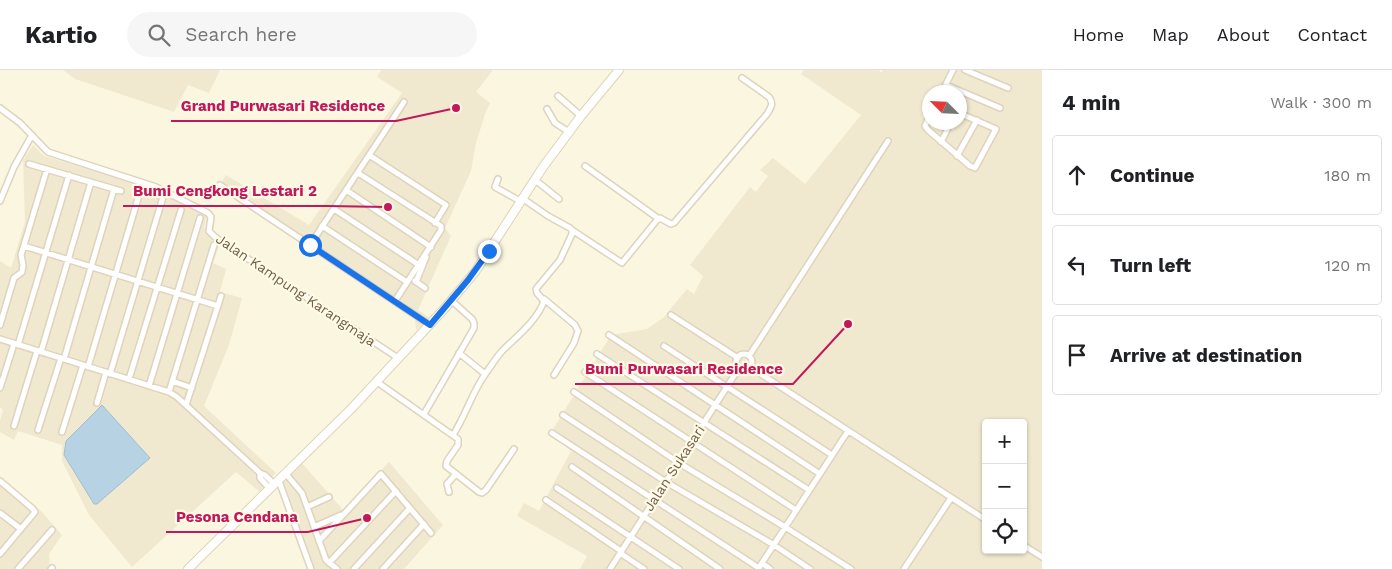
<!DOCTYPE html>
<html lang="en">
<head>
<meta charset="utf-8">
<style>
	:root { --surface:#fff; --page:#f6f6f6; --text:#202124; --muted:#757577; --line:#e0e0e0 }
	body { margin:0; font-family:"Work Sans",sans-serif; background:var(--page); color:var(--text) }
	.controls { position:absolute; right:15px; bottom:15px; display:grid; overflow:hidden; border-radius:5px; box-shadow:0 1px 4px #0004 }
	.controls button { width:45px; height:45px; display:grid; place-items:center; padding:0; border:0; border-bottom:1px solid var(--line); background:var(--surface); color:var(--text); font:25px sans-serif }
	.compass { position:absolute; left:922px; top:15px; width:45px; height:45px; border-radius:50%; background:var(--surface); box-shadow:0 1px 4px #0004; rotate:294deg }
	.stop { position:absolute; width:15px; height:15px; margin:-11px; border:4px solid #1a73e8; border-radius:50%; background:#fff }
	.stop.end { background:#1a73e8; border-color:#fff; box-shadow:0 1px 5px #0008 }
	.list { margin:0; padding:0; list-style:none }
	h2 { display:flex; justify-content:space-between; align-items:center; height:65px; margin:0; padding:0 20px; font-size:21px }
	h2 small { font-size:16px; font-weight:400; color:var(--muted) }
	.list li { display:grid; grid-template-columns:32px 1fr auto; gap:15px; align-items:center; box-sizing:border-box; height:80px; margin:0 10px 10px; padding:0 10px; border:1px solid var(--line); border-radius:5px }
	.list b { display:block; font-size:19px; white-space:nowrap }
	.list em { font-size:16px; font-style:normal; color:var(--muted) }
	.icon { flex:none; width:28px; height:28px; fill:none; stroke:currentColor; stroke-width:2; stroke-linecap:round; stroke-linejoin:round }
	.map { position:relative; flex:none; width:1042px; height:499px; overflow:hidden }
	header { display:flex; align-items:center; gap:30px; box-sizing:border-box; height:70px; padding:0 25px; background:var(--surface); border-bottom:1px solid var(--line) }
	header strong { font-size:24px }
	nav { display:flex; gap:28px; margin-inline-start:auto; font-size:18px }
	.search { width:350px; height:45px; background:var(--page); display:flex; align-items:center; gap:12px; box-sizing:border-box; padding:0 18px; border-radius:28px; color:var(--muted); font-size:19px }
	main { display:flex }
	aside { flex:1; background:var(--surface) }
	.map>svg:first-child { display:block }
	.residential { fill:#f1e9cf; fill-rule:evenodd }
	.water { fill:#b7d2e2; stroke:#9dbfd3 }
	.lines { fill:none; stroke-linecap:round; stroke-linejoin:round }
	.street-casing { stroke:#ded3bd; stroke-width:8 }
	.secondary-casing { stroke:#dfd3b8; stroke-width:10 }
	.street { stroke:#fff; stroke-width:5 }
	.secondary { stroke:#fff; stroke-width:8 }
	.route { stroke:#1a73e8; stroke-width:6 }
	.labels { text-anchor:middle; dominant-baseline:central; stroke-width:4.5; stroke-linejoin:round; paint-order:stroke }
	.street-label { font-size:14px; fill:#705f49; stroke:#fefae6 }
	.leader { fill:none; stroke:#c2185b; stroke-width:2 }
	.callout-dot { fill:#c2185b; stroke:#fefae6; stroke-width:2 }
	.callout-label { font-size:15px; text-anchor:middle; font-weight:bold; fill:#c2185b; stroke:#fefae6; stroke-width:4.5; stroke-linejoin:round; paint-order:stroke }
</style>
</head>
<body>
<header>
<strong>Kartio</strong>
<div class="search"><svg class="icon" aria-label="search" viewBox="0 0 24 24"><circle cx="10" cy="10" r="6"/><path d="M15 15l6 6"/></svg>Search here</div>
<nav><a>Home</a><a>Map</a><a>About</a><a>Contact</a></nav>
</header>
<main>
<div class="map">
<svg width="1042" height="499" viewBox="0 0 1042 499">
	<rect width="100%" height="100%" fill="#faf6e0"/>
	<path class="residential" d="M63,0h157l-11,23 -21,-8 -14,27 -99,-33z
		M381,0h112l-17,22 14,11 -5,11 -9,29 -5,28 -26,57 6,8 -33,74 12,8 -14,12 -1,-11 -197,-131 8,-13 83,50 93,-132 -25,-16z
		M804,0h75l2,3 2,-3h159v499h-462l7,-13 -70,-40 7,-13 15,8 32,-60 -21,-17 61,-99 36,-6 16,-11 24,-29 7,5 9,-18 -13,-11 60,-78 6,5 12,-16 -8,-6 13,-12 32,26 56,-69 -60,-41zM929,22h30v30h-30zM986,353h37v127h-37z
		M33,75l11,11 112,32 51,27 -3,13 16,15 -7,20 13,6 -6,23 22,6 -13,47 -25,61 72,67 -16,19 -24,-20 -104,95 -43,-52 -27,-54v-16l-44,-14 -4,9 -14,-8v-11l3,-11 -3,-3v-146l11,7 14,-46 -2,-62z
		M301,392l43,49 45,-49 54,63 -39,44h-89l-32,-89z
		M0,407l42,35 20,23 -13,19 1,15h-50z"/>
	<path class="water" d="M102,335l48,53 -53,46h-3l-30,-49 2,-14z"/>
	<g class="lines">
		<g class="street-casing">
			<path id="street" d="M965,0l43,18
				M946,15l54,23
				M942,22l11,-22
				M558,26l23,20
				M0,38l20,15 28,29 108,35 52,26 3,4 -2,14 6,6 183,121
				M547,39l8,14 14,9
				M929,47l-4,9 3,4 42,36 5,2 21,-39 -37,-16
				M941,72l10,-20
				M369,85l77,50 -11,18
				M957,86l20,-36
				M29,94l92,27
				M585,96l74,53
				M358,103l83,53v4l-46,71
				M498,109l-3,8 25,14
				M534,109l25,20
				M220,115l210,140
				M346,120l85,57
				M0,131l14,-34 18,-32
				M334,139l85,56
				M322,156l85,56
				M572,160l50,33 35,-43 3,-2 11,6 3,-1 93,-109c4,-7 7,-10 2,-17l-27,-19
				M310,175l94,-143
				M24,176l194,60
				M415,211l10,7
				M416,212l10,-25
				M544,229l31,26 3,6 -4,12 -20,32
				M671,245l67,43
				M0,255l14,-47 8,-6 1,-7 -2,-10 26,-86
				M609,265l211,139
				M0,269l169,53 8,5 83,76 5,2 10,10
				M18,275l51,-170
				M664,276l168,109
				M41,282l50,-170
				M459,283l26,21
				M597,284l212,136
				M736 292a8 8 0 1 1 16 0a8 8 0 1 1-16 0Z
				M749,286l139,-215
				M64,289l50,-170
				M88,297l54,-182
				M750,297l236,153
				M585,302l211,138
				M110,304l53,-177 -22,-10
				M129,309l52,-169
				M172,311l20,7
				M377,312l81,57v6l-11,16 -1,5 33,26 3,1 4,-3 28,-41
				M149,316l51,-168
				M0,318l14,-44
				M169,322l45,-147
				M574,322l105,71 106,64 66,42
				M97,333l9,-31
				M186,335l35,-109
				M424,344l50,-86v-5l-2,-4 -20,-18
				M563,345l103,67 108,63 36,24
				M14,356l23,-75
				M38,360l23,-72
				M62,362l21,-67
				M552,363l207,135
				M453,365c13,-20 19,-43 33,-62 5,-7 10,-15 16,-22 15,-15 35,-30 42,-50l-7,-8 -1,-4 24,-29 12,-26v-4l-2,-2 -22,-12 -26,-18
				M572,397l148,102
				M260,403v5l10,11
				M286,404l16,19 24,67 11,9
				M0,411l33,28 2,3 -35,42
				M279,411l32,88
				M557,418l122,81
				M449,422l-2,-8 9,-10
				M546,430l75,51
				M307,437l22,-10
				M0,443l21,16
				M314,457l27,-12
				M319,471l62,-67 50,59
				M1023,475l19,12
				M620,483l24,16
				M329,493l67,-72
				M762,493l8,6
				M18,499l34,-39
				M51,499l1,-1
				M354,499l56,-61
				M383,499l41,-45
				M610,499l129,-201
				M758,499l90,-138
				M904,499l47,-71"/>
		</g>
		<g class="secondary-casing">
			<path id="secondary" d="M188,499l164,-161 93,-100 30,-36 68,-105 38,-51 38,-46"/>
		</g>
		<use href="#street" class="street"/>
		<use href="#secondary" class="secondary"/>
	</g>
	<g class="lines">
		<path class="route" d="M310,175l120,80 38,-45 21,-29"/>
	</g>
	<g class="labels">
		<g class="street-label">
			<text transform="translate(296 220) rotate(34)">Jalan Kampung Karangmaja</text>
			<text transform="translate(674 398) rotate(-57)">Jalan Sukasari</text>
		</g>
	</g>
	<path class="leader" d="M456 38L396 51H171M388 137L327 136H123M848 254L793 314H575M367 448L308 462H166"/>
	<g class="callout-dot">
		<circle cx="456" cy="38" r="5"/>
		<circle cx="388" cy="137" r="5"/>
		<circle cx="848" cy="254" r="5"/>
		<circle cx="367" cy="448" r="5"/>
	</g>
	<g class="callout-label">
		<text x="283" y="41">Grand Purwasari Residence</text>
		<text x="225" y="126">Bumi Cengkong Lestari 2</text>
		<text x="684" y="304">Bumi Purwasari Residence</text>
		<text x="237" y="452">Pesona Cendana</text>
	</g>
</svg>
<div class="controls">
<button>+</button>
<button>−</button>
<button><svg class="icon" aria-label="locate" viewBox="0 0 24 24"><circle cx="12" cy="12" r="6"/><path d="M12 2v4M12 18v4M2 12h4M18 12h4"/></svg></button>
</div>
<svg class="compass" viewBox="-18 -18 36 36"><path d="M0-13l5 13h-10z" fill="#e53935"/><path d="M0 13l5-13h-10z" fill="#757577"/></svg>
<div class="stop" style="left:310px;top:175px"></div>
<div class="stop end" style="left:489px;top:181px"></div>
</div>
<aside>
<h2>4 min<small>Walk · 300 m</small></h2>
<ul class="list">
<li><svg class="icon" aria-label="ahead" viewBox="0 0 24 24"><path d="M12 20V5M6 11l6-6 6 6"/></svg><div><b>Continue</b></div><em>180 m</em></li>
<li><svg class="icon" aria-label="left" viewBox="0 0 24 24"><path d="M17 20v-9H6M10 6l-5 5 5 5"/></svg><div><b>Turn left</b></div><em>120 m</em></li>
<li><svg class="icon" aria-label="arrive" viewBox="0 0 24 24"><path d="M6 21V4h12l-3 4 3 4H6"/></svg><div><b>Arrive at destination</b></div></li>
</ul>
</aside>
</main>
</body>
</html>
